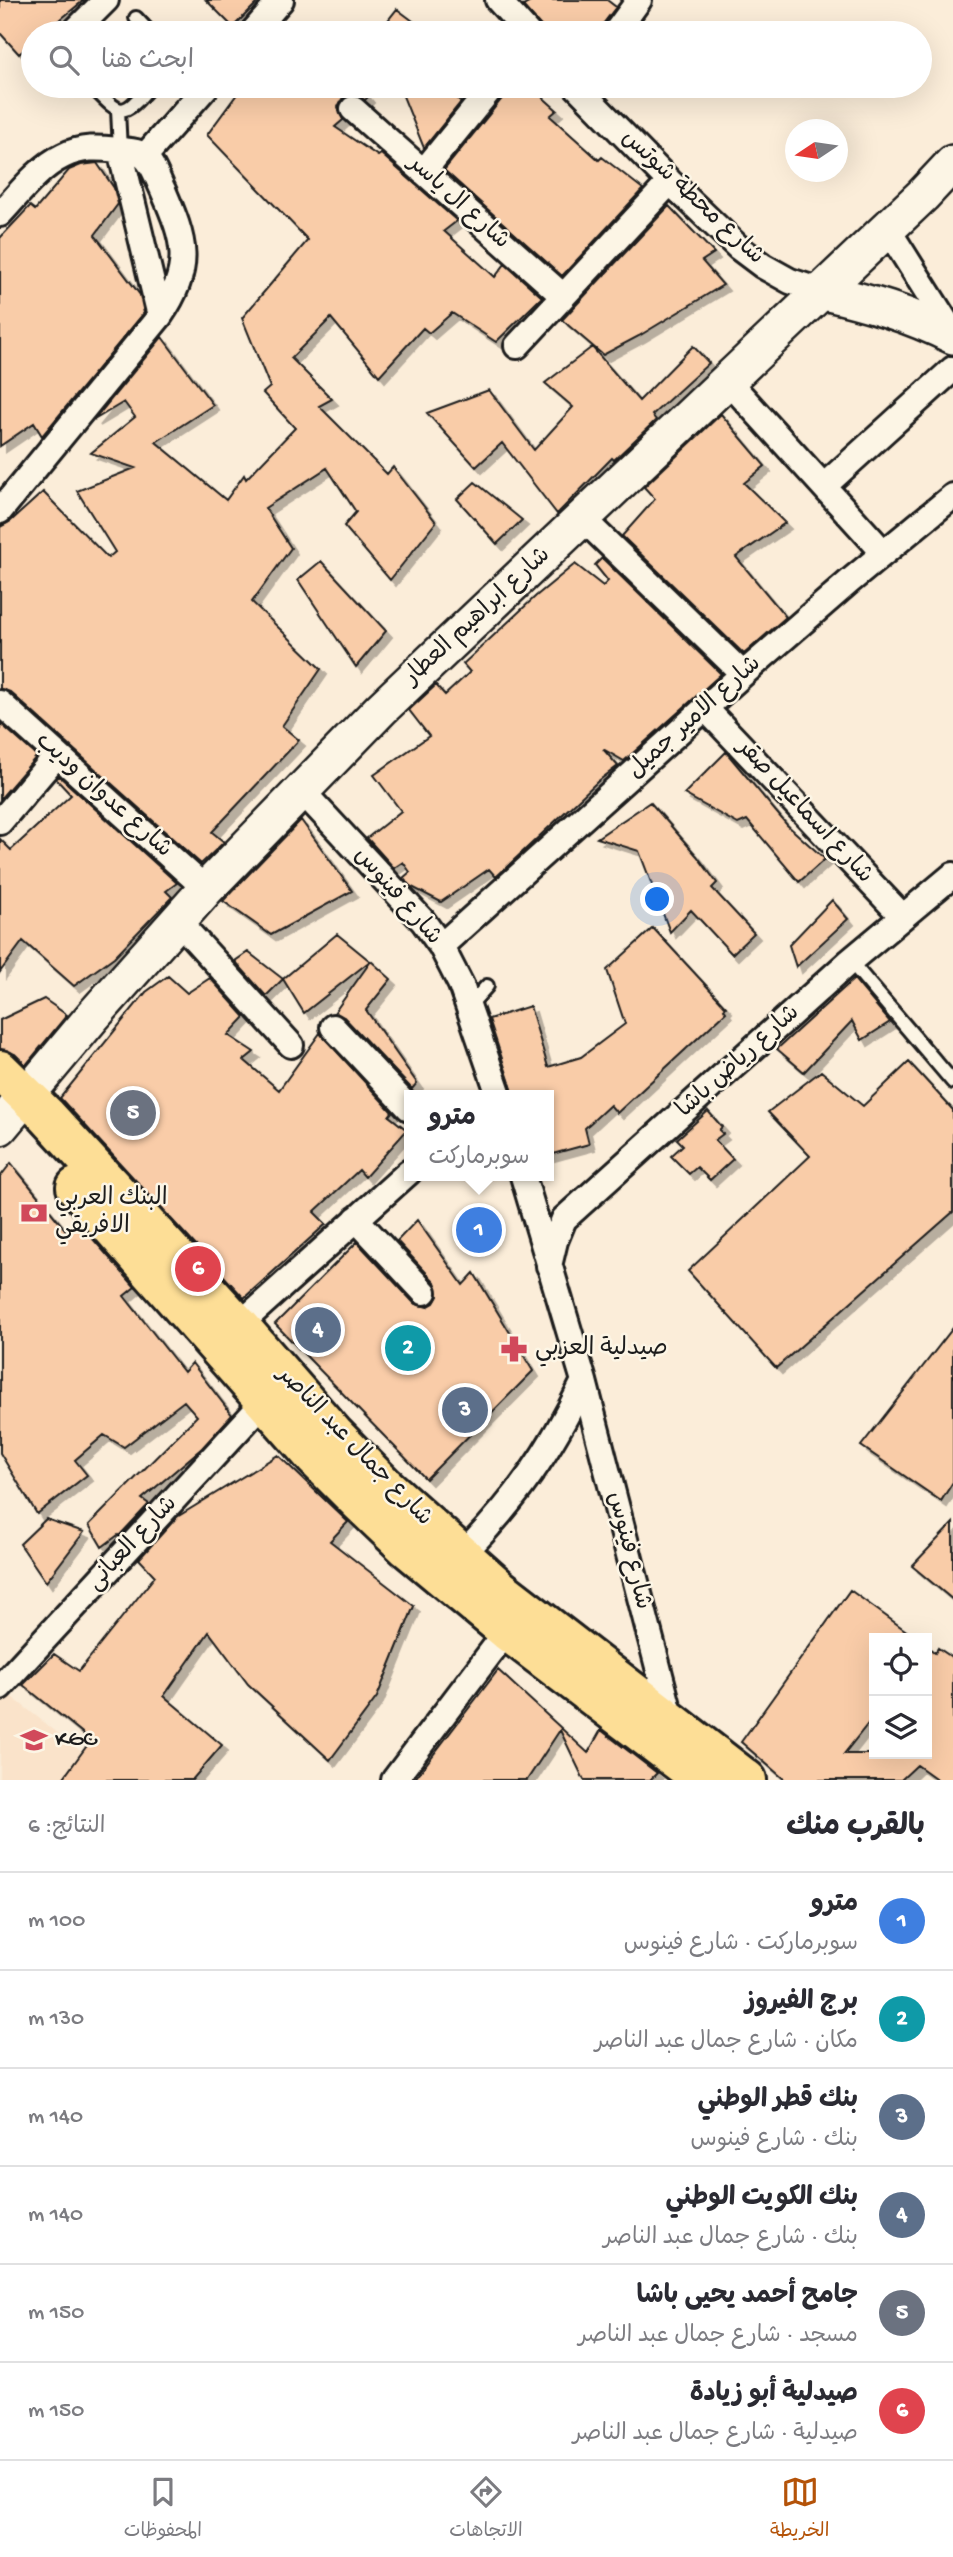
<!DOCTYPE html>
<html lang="ar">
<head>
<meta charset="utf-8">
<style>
	:root { --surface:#fff; --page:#f7f7f7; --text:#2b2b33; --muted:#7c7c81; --line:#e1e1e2; --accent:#b45309 }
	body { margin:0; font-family:"Gochi Hand","Playpen Sans Arabic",sans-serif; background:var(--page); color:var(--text); direction:rtl }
	.controls { position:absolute; right:21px; bottom:21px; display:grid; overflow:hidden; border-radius:0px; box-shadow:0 7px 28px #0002 }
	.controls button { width:63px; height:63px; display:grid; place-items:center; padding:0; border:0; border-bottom:2px solid var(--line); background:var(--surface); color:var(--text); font:35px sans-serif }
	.compass { position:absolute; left:785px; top:119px; width:63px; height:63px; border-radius:50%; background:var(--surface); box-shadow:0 7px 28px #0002; rotate:257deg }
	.you { position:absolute; left:658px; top:900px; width:24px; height:24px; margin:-18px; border:5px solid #fff; border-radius:50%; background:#1a73e8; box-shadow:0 0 0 10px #1a73e833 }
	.badge { display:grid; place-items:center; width:46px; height:46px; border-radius:50%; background:var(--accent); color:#fff; font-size:23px; font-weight:700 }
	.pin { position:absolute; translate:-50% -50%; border:4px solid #fff; box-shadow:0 2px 7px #0006 }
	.popup { position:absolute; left:404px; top:1090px; width:150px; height:91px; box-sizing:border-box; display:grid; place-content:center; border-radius:0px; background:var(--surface); filter:drop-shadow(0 2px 5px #0005); font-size:23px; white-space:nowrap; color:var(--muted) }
	.popup b { font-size:26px; color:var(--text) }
	.popup::after { content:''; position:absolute; left:50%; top:100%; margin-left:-14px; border:14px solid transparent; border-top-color:var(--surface) }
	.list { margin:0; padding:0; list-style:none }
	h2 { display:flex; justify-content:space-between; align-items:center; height:91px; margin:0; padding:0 28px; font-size:30px }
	h2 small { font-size:23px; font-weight:400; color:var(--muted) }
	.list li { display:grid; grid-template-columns:46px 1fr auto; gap:21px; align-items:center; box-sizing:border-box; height:98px; padding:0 28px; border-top:2px solid var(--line) }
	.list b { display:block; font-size:26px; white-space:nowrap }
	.list p { margin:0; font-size:23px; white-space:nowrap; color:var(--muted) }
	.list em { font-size:23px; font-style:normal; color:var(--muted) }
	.icon { flex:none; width:38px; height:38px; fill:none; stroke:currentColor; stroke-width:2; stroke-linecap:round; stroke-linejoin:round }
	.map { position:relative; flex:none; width:953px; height:1780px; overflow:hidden; direction:ltr }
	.search { position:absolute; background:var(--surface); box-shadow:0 7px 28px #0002; left:21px; right:21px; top:21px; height:77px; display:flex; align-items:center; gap:18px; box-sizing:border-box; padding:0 24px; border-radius:38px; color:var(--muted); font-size:26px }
	.sheet { height:679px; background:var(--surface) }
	nav { display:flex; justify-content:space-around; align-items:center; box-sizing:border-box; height:98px; border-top:2px solid var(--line); background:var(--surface); font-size:19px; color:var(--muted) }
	nav a { display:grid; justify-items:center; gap:4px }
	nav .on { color:var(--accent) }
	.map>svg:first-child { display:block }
	.built { fill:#fae3ca }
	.building { fill:#f9cca8; stroke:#1c1c1c; stroke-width:2; filter:url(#shadow) }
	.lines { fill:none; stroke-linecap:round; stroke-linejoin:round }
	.lane-casing { stroke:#1c1c1c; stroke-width:18 }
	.street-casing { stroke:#1c1c1c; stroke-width:30 }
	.secondary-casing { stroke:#1c1c1c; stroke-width:40 }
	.primary-casing { stroke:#1c1c1c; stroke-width:44 }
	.lane { stroke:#fcf5e5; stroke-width:12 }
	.street { stroke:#fcf5e5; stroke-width:24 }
	.secondary { stroke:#fcf5e5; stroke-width:35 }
	.primary { stroke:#fdde96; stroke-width:38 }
	.labels { text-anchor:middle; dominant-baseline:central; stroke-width:5; stroke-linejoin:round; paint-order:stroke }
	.street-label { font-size:24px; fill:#1c1c1c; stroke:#fcf5e5 }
	.poi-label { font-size:24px; fill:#1c1c1c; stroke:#fcf5e5; text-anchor:start }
</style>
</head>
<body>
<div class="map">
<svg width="953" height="1780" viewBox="0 0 953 1780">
	<defs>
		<filter id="shadow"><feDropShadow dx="6" dy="6" stdDeviation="0" flood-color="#0004"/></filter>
	</defs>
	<rect width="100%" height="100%" fill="#fbedd9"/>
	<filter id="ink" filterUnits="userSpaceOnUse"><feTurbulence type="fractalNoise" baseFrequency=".0143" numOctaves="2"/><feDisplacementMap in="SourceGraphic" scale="14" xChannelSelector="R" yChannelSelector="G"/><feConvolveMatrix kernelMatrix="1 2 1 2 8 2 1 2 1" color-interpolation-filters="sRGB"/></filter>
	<g filter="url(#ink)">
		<path class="built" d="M7,1693l110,87h-117v-79z"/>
		<path class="building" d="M0,0h84l-40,33h-11v9l-14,12 -19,-21z
			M206,0h54l-27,27z
			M534,0h73l9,7 -13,17 -3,9h-53l-24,-27z
			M397,9l32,24h-51z
			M243,86h116l9,11 -3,3 -8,-5h-8l-7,4 -4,8 5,13 -8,7 43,29 3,-2 76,67 -13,10 51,46 10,-13 37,33 -46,45 -44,-29 -23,20 -6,-5 -44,48 -48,-58 -40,40 41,41 -13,7 68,68 6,-7 43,55 -46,58 -46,-54 12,-14 -29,-44 -62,40 26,40 -39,54 69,67 -39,57 17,14 -87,92 12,10 -23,22 -191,-172 -10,-3v-162l11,-6 32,-29 65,66 7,-6 -38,-61 58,-23 -44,-15 44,-36 -11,-15 -30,18 68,-83 51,68 -57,37 70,58 18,-25 2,4 49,-51 -32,-35 7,-6 -28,-69 66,-78 -101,-105z
			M399,86h47l15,16 -37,46z
			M510,86h20l27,24 -7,6 49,44 3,-3 41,32 -81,87 -118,-106 61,-75z
			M97,163l17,25 4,16 -23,31 45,60 4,18 -102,123 -8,-13 -34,23v-208l30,-32 5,4 34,-40 12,-5z
			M669,206l45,47 -12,8 21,24 -84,51 -36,19 -41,-35z
			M693,346l16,17 -57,52 4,5 -42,40 -2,-2 -55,56 -55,-71 -26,24 -49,-54 62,-23 45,60 39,-43 -28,-24 47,-36 47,54z
			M721,414l44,52 -21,17 41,40 -49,34 50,60 -42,37 -122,-118 33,-37 -11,-12z
			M475,482l47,38 -25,24 -40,-45z
			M602,558l119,116 -97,87 -21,-12 15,17 -21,16 -101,95 -7,-8 -48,33 -31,-16 -7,-8 7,-6 -7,-10 -9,6 -27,-30 34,-27 -27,-36 55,-39 -20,-26 27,-25 9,10 25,-23 -7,-8 73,-68 39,-32 28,22 5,-5 -13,-16z
			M321,561l65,70 -30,36 -58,-87z
			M0,723l37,33 -37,43z
			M726,752l61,73 38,34 -26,23 -52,-62 -9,4 -54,-30z
			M59,776l118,107 -11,8 6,6 -58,60 -40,29 -51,-45 -23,31v-133l11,11 60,-55 -15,-16z
			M650,802l47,54 20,27 -5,5 42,45 -22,21 -41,-44 -21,22 -31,-81 -42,-13z
			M301,820l51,71 -81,44 -48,-34z
			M832,900l16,19 -52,48 -7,-22z
			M653,928l73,79 -2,2 2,3 -109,101 -7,-8 -25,23 4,16 -40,11v-60h-35l-25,-76 41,-13 18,61 33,-10 44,-33 -18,-54z
			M337,934l33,27 -66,52 -21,-34z
			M248,952l35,27 -17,17 -31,-35z
			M371,961l20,18 -25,31 51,73 -5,6 -68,-72 -10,-4z
			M168,976l19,17 23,-15 35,39 -17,18 26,17 -10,8 35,30 41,-57 72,79 -3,4 18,14 -42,47 -6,-7 -45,42 12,12 -82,74 -184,-200 86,-106z
			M854,979l36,43 -28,18 -10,-19 -48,51 -27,-23z
			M44,999l23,16 -41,50 -11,-11 -15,-5v-29z
			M909,1062l44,48v102l-177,156 -88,-97 122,-115 -42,-44 53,-41 42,35z
			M708,1111l14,16 -3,3 4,4 -8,6 18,19 -23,21 -13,-13 -8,7 -18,-18 12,-11 -6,-6z
			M11,1163l57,70 10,-11 57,65 -11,9 60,76 8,-9 40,52 -30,33 -60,51 7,5 -30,32 -1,-1 -16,12 -13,-22 108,-109 -13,-15 -60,46 -20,-12 -29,25 12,15 -50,39 -37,-61v-276z
			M417,1220l46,65 11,-12 59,98 -107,108 -151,-155 82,-82 57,61 13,4 7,-4 4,-7 -3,-14 -38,-41z
			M953,1328v154l-12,19 -80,-55z
			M278,1455l70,67 -18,19 84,65 -37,91 -47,63 -82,-76 -39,-52 -45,64 58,49 -30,35h-130l29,-40 -68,-55 31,-31 25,17 76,-95 -16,-17 38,-42z
			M46,1519l38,13 -38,50 -26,-38z
			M953,1523v77l-41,-34z
			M850,1590l66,48h-42v78l-30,38h83v-108l8,7 3,-5 15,10v122h-15l-21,-15 -16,15h-116l-44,-38z
			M498,1670l90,83 13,-23 56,43 -7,7h-66l-24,-50 -33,50h-113z"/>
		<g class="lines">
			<g class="lane-casing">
				<path id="lane" d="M136,18l14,15
					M92,86c29,30 30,33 58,0
					M118,110l2,40
					M850,961l103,121
					M469,1006l18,-20"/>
			</g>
			<g class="street-casing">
				<path id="street" d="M498,0l30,33
					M73,33l33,-33
					M252,33l29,-33
					M615,33l24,-33
					M576,86l94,96 69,66 24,18 27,15 30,10
					M353,109l210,187
					M120,150l40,166
					M145,156l62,-70
					M423,172l70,-86
					M0,214c19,-20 38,-46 63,-58 20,-10 36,-8 57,-6 8,1 15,0 21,4 12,8 16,24 22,36 22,51 31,77 -3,126l-160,195
					M887,228l66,105
					M517,346l153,-164
					M727,380l157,173
					M824,486l129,-117
					M582,518l161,156
					M0,703l206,186
					M705,708l197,208
					M302,791l121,130 18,25 20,39 38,110
					M0,822l57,-67
					M178,921l113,124
					M441,946l302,-272 107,-93 103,-85
					M333,1027l76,81
					M523,1176l61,205 88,340
					M356,1219l68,73
					M549,1266l6,-25 9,-22 286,-258 103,-86
					M239,1325l170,-153
					M461,1556c56,-57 88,-103 123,-175
					M0,1687l265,-286
					M394,1780l113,-149"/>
			</g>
			<g class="secondary-casing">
				<path id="secondary" d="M820,291c47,11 90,23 133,45
					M0,1127l93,-111 113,-127 175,-180 542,-514 30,-32"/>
			</g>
			<g class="primary-casing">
				<path id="primary" d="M0,1070l47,46 192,209 95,109 50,51 116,104 247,191
					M76,1187l238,270 46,46 47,45 100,83 196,149"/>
			</g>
			<use href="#lane" class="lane"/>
			<use href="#street" class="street"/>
			<use href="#secondary" class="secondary"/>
			<use href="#primary" class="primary"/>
		</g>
	</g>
	<defs>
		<g id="bank-bare" transform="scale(2.1)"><path d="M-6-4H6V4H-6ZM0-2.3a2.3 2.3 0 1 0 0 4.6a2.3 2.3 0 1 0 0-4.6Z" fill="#d1495b" stroke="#fcf5e5" stroke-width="2.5" paint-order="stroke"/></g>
		<g id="pharmacy-bare" transform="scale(2.1)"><path d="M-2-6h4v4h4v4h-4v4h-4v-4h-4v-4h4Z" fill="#d1495b" stroke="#fcf5e5" stroke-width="2.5" paint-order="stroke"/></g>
		<g id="school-bare" transform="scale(2.1)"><path d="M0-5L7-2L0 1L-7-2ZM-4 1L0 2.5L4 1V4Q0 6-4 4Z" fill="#d1495b" stroke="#fcf5e5" stroke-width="2.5" paint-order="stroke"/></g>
	</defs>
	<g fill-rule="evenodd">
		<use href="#bank-bare" x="34" y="1213"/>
		<use href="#pharmacy-bare" x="514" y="1349"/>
		<use href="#school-bare" x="34" y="1740"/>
	</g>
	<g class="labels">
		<g class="street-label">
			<text transform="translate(692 198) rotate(43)">شارع محطة شوتس</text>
			<text transform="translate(458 203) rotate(42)">شارع ال ياسر</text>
			<text transform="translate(478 617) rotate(-43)">شارع ابراهيم العطار</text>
			<text transform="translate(695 718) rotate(-42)">شارع الامير جميل</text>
			<text transform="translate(103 796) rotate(42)">شارع عدوان وديب</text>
			<text transform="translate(804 812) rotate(47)">شارع اسماعيل صقر</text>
			<text transform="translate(397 897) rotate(49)">شارع فينوس</text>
			<text transform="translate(739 1062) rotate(-42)">شارع رياض باشا</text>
			<text transform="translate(354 1447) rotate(46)">شارع جمال عبد الناصر</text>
			<text transform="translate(133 1544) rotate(-47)">شارع العبانى</text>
			<text transform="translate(628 1551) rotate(76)">شارع فينوس</text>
		</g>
		<g class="poi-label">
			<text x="55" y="1199">البنك العربي<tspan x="55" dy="28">الافريقي</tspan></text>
			<text x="535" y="1349">صيدلية العزبي</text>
			<text x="55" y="1740">KGC</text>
		</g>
	</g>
</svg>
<div class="controls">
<button><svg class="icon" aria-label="locate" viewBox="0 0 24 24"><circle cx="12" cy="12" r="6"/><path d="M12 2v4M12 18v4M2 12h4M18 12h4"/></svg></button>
<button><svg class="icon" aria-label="layers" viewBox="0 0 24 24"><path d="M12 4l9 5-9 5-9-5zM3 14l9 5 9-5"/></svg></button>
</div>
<svg class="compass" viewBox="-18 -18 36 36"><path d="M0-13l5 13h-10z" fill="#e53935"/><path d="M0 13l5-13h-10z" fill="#7c7c81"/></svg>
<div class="you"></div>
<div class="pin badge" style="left:479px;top:1230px;background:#3f7fe0">1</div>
<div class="popup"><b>مترو</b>سوبرماركت</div>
<div class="pin badge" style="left:408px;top:1348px;background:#0f9aa8">2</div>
<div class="pin badge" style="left:465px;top:1410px;background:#5c6f8a">3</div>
<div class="pin badge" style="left:318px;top:1330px;background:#5c6f8a">4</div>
<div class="pin badge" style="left:133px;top:1113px;background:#6b7280">5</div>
<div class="pin badge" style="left:198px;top:1269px;background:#e0444e">6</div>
<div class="search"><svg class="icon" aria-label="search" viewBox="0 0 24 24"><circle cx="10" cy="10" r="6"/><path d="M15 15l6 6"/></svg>ابحث هنا</div>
</div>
<section class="sheet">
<h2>بالقرب منك<small>النتائج: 6</small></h2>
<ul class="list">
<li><span class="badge" style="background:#3f7fe0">1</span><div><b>مترو</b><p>سوبرماركت · شارع فينوس</p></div><em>100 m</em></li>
<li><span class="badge" style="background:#0f9aa8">2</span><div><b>برج الفيروز</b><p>مكان · شارع جمال عبد الناصر</p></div><em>130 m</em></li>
<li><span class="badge" style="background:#5c6f8a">3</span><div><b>بنك قطر الوطني</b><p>بنك · شارع فينوس</p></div><em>140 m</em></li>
<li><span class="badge" style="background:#5c6f8a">4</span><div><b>بنك الكويت الوطني</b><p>بنك · شارع جمال عبد الناصر</p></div><em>140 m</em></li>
<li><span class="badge" style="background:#6b7280">5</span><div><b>جامح أحمد يحيى باشا</b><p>مسجد · شارع جمال عبد الناصر</p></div><em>150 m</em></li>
<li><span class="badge" style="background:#e0444e">6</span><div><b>صيدلية أبو زيادة</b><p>صيدلية · شارع جمال عبد الناصر</p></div><em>150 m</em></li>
</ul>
</section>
<nav>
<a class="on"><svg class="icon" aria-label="map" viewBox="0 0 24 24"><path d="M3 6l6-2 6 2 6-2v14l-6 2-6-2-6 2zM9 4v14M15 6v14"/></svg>الخريطة</a>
<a><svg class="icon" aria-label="directions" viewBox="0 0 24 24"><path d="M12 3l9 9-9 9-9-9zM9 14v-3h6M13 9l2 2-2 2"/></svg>الاتجاهات</a>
<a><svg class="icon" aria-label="saved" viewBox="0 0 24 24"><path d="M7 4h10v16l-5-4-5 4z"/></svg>المحفوظات</a>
</nav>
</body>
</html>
